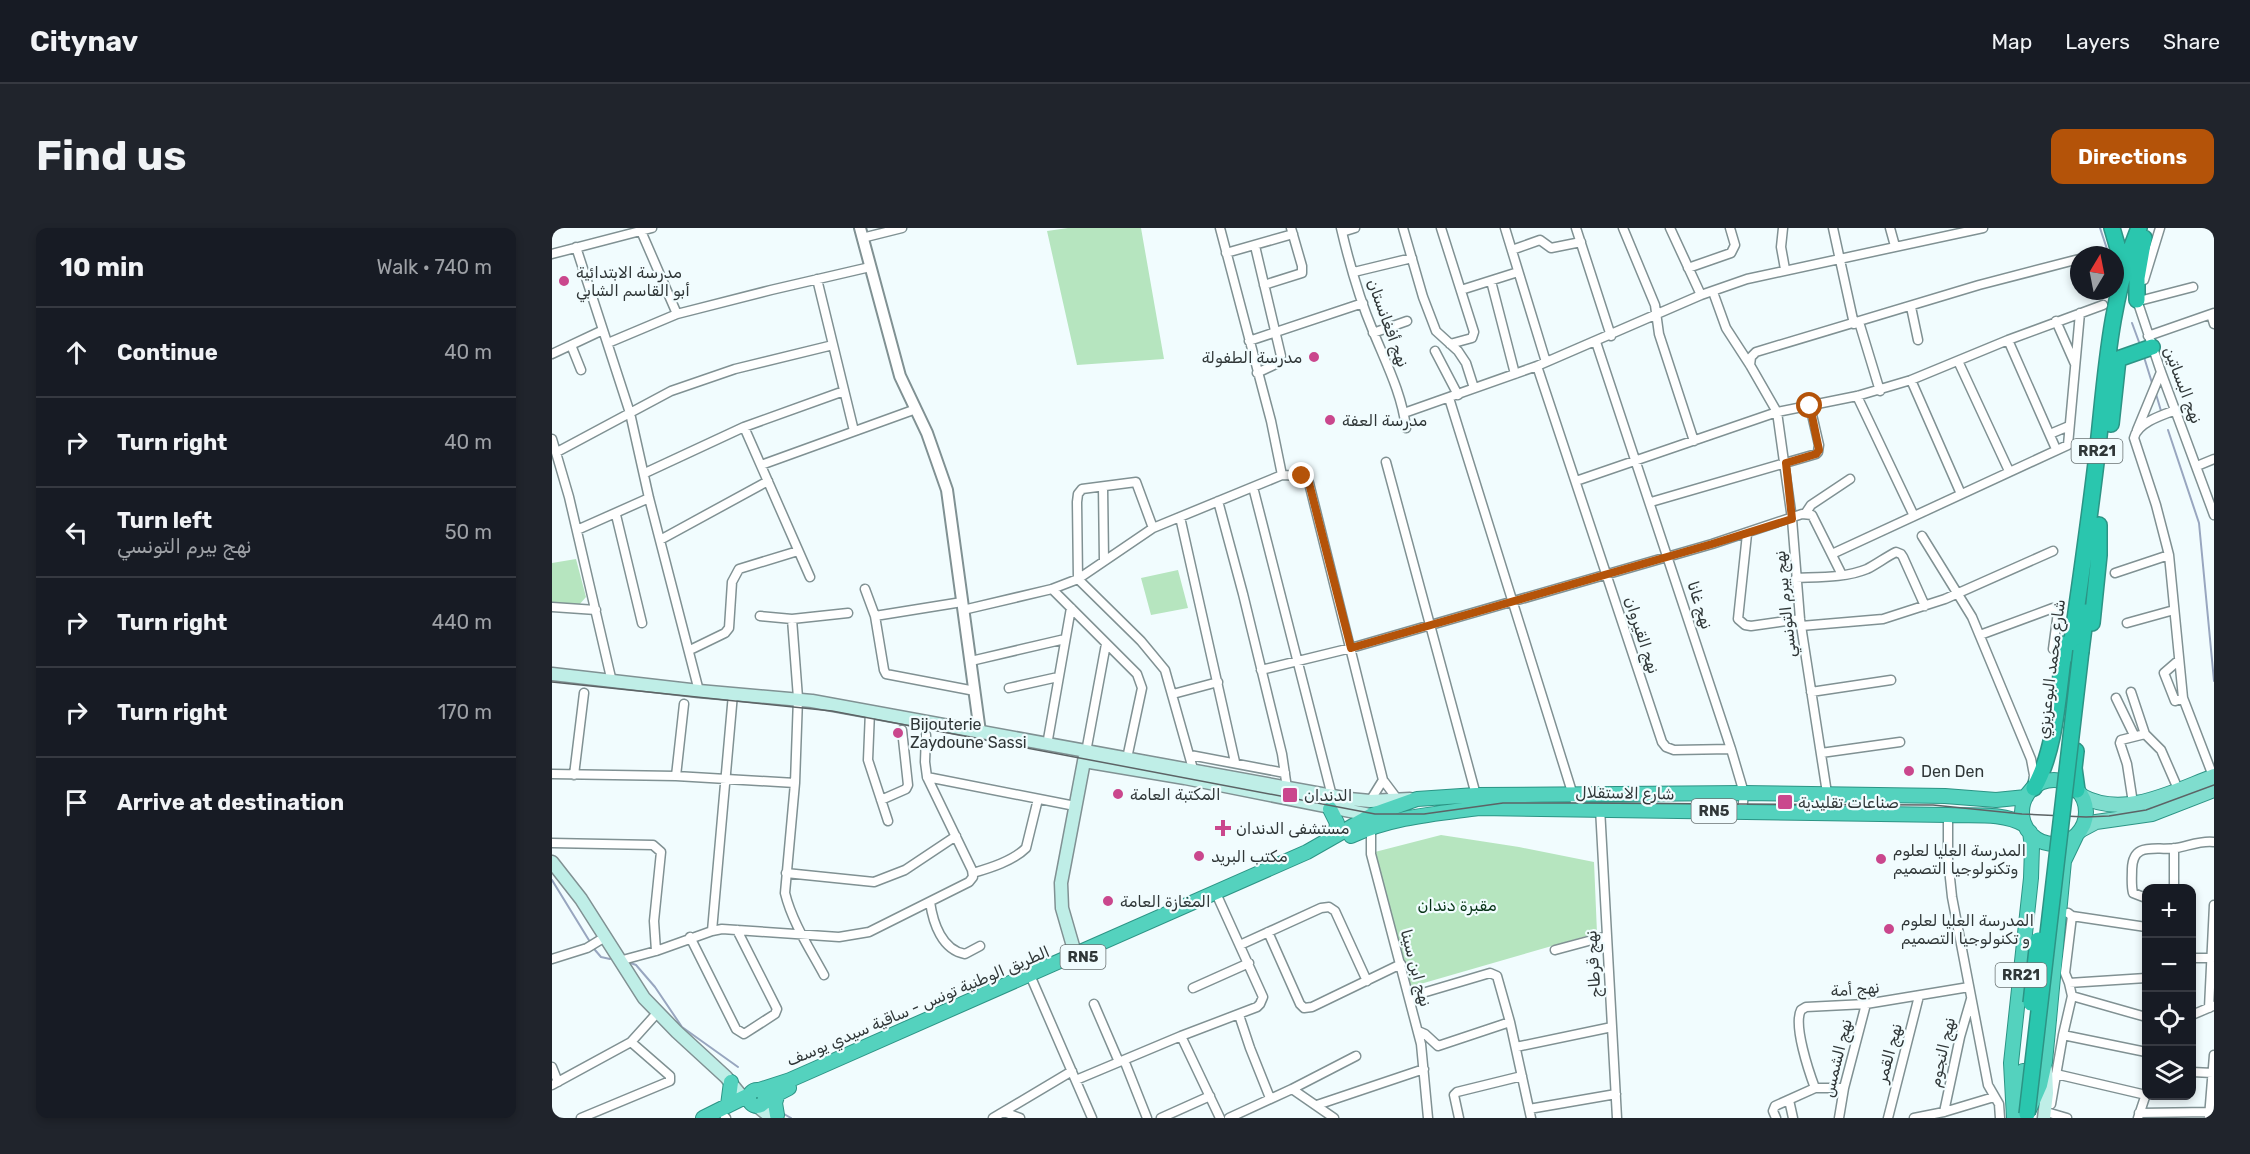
<!DOCTYPE html>
<html lang="en">
<head>
<meta charset="utf-8">
<style>
	:root { --surface:#171b24; --page:#20242c; --text:#f1f3f6; --muted:#9ea1a6; --line:#363941; --accent:#b45309 }
	body { margin:0; font-family:Rubik,Cairo,sans-serif; background:var(--page); color:var(--text) }
	.controls { position:absolute; right:18px; bottom:18px; display:grid; overflow:hidden; border-radius:12px; box-shadow:0 3px 9px #0003 }
	.controls button { width:54px; height:54px; display:grid; place-items:center; padding:0; border:0; border-bottom:2px solid var(--line); background:var(--surface); color:var(--text); font:30px sans-serif }
	.compass { position:absolute; left:1518px; top:18px; width:54px; height:54px; border-radius:50%; background:var(--surface); box-shadow:0 3px 9px #0003; rotate:10deg }
	.stop { position:absolute; width:18px; height:18px; margin:-14px; border:4px solid #b45309; border-radius:50%; background:#fff }
	.stop.end { background:#b45309; border-color:#fff; box-shadow:0 2px 6px #0008 }
	.list { margin:0; padding:0; list-style:none }
	h2 { display:flex; justify-content:space-between; align-items:center; height:78px; margin:0; padding:0 24px; font-size:26px }
	h2 small { font-size:20px; font-weight:400; color:var(--muted) }
	.list li { display:grid; grid-template-columns:39px 1fr auto; gap:18px; align-items:center; box-sizing:border-box; height:90px; padding:0 24px; border-top:2px solid var(--line) }
	.list b { display:block; font-size:22px; white-space:nowrap }
	.list p { margin:0; font-size:20px; white-space:nowrap; color:var(--muted) }
	.list em { font-size:20px; font-style:normal; color:var(--muted) }
	.icon { flex:none; width:33px; height:33px; fill:none; stroke:currentColor; stroke-width:2; stroke-linecap:round; stroke-linejoin:round }
	.map { position:relative; flex:none; width:1662px; height:890px; overflow:hidden; border-radius:12px }
	header { display:flex; align-items:center; gap:36px; box-sizing:border-box; height:84px; padding:0 30px; background:var(--surface); border-bottom:2px solid var(--line) }
	header strong { font-size:28px }
	nav { display:flex; gap:33px; margin-inline-start:auto; font-size:21px }
	.intro { display:flex; align-items:center; justify-content:space-between; box-sizing:border-box; height:144px; padding:0 36px }
	h1 { margin:0; font-size:42px }
	.button { padding:15px 27px; border-radius:12px; background:var(--accent); color:#fff; font-size:21px; font-weight:700 }
	main { display:flex; gap:36px; padding:0 36px }
	aside { flex:1; background:var(--surface); border-radius:12px; box-shadow:0 3px 9px #0003 }
	.map>svg:first-child { display:block }
	.green { fill:#b6e5bf }
	.lines { fill:none; stroke-linecap:round; stroke-linejoin:round }
	.stream { stroke:#98a6bf; stroke-width:2 }
	.minor-casing { stroke:#809193; stroke-width:11 }
	.tertiary-casing { stroke:#809193; stroke-width:14 }
	.secondary-casing { stroke:#809193; stroke-width:15 }
	.primary-casing { stroke:#2c9485; stroke-width:16 }
	.trunk-casing { stroke:#2c9485; stroke-width:16 }
	.motorway-casing { stroke:#2c9485; stroke-width:18 }
	.minor { stroke:#fff; stroke-width:8 }
	.tertiary { stroke:#fff; stroke-width:10 }
	.secondary { stroke:#bfeee7; stroke-width:12 }
	.primary { stroke:#7fddce; stroke-width:14 }
	.trunk { stroke:#54d2be; stroke-width:14 }
	.motorway { stroke:#2ac6ae; stroke-width:15 }
	.tram { stroke:#5c6365; stroke-width:1.5 }
	.motorway-bridge-casing { stroke:#2c9485; stroke-width:18; stroke-linecap:butt }
	.motorway-bridge { stroke:#2ac6ae; stroke-width:15 }
	.route { stroke:#b45309; stroke-width:8 }
	.poi-dot { fill:#ca478d; stroke:#f1fcfe; stroke-width:2 }
	.labels { text-anchor:middle; dominant-baseline:central; stroke-width:4.5; stroke-linejoin:round; paint-order:stroke }
	.shield { fill:#f1fcfe; stroke:#6a7273; stroke-width:1.5 }
	.shield-label { font-size:15px; font-weight:bold; fill:#303738 }
	.poi-label { font-size:16px; fill:#303738; stroke:#f1fcfe; text-anchor:start }
	.street-label { font-size:16px; fill:#303738; stroke:#f1fcfe }
	.park-label { font-size:16px; fill:#073316; stroke:#f1fcfe }
</style>
</head>
<body>
<header>
<strong>Citynav</strong>
<nav><a>Map</a><a>Layers</a><a>Share</a></nav>
</header>
<div class="intro"><h1>Find us</h1><a class="button">Directions</a></div>
<main>
<aside>
<h2>10 min<small>Walk · 740 m</small></h2>
<ul class="list">
<li><svg class="icon" aria-label="ahead" viewBox="0 0 24 24"><path d="M12 20V5M6 11l6-6 6 6"/></svg><div><b>Continue</b></div><em>40 m</em></li>
<li><svg class="icon" aria-label="right" viewBox="0 0 24 24"><path d="M7 20v-9h11M14 6l5 5-5 5"/></svg><div><b>Turn right</b></div><em>40 m</em></li>
<li><svg class="icon" aria-label="left" viewBox="0 0 24 24"><path d="M17 20v-9H6M10 6l-5 5 5 5"/></svg><div><b>Turn left</b><p>نهج بيرم التونسي</p></div><em>50 m</em></li>
<li><svg class="icon" aria-label="right" viewBox="0 0 24 24"><path d="M7 20v-9h11M14 6l5 5-5 5"/></svg><div><b>Turn right</b></div><em>440 m</em></li>
<li><svg class="icon" aria-label="right" viewBox="0 0 24 24"><path d="M7 20v-9h11M14 6l5 5-5 5"/></svg><div><b>Turn right</b></div><em>170 m</em></li>
<li><svg class="icon" aria-label="arrive" viewBox="0 0 24 24"><path d="M6 21V4h12l-3 4 3 4H6"/></svg><div><b>Arrive at destination</b></div></li>
</ul>
</aside>
<div class="map">
<svg width="1662" height="890" viewBox="0 0 1662 890">
	<rect width="100%" height="100%" fill="#f1fcfe"/>
	<path class="green" d="M516,0h73l23,131 -87,6 -30,-134z
		M24,331l10,38 -7,8h-27v-42z
		M626,342l10,38 -37,7 -10,-37z
		M889,607l78,12 75,15 3,71 -187,54 -39,-134z"/>
	<g class="lines">
		<path class="stream" d="M1548,0l9,27
			M1580,95l7,19
			M1592,129l8,26
			M1604,166l5,17
			M1616,202l31,93 15,158
			M0,652l43,70 6,7 9,2
			M76,734l8,3 19,22 27,40 56,40
			M232,886l7,4"/>
		<g class="minor-casing">
			<path id="minor" d="M668,0l51,193 11,54
				M789,0c8,34 18,70 32,103 13,32 29,63 33,97
				M851,0l20,69 13,34 22,20 8,12 8,25
				M889,0l33,104 -2,6 -22,6
				M953,0l41,134
				M1024,0l35,108
				M1071,0l32,77 4,29 35,107
				M1118,0l31,67
				M1231,0l-2,19 4,22
				M1281,0l21,96
				M1338,0l5,18
				M89,3l36,83
				M790,4l13,-4
				M310,10l40,-10
				M703,18l26,110 -5,8 -19,9
				M24,19l54,166 19,85 50,193
				M960,22l28,-10 11,8 30,-6
				M674,25l67,-19
				M0,26l100,-26
				M1136,40l43,-15 4,-8 -5,-17
				M802,44l58,-14
				M265,51l37,152
				M1592,52l16,-52
				M939,53l24,93
				M712,57l38,-12v-7l-11,-38
				M909,62l57,-18
				M1161,64l13,36 24,37 27,47 15,107 8,100 27,174
				M1585,72l24,72 53,143
				M1587,73l54,-14
				M1359,79l7,33
				M1659,86l3,10
				M1504,93l19,43
				M1307,94l21,69
				M821,105l34,-12
				M1596,108l66,-23
				M1456,112l48,109
				M697,113l114,-38
				M1044,114l135,407 13,44 -2,19
				M56,115l69,-29 94,-24 99,-23
				M19,117l10,25
				M883,123l23,44
				M0,126l51,-24
				M1406,133l51,110
				M1198,137l1,-8 5,-5 223,-67 100,-26
				M985,138l125,376 4,5 8,3 57,-1
				M1359,152l50,114
				M1305,168l57,120
				M897,170l128,410
				M1624,182c-14,5 -39,13 -42,28l22,67 13,50 14,143 30,78
				M852,185l133,-47 164,-71 46,-16 236,-51
				M192,199l66,150
				M1585,202l24,-58
				M1498,206l19,-8
				M0,211l17,58 43,185
				M5,224l114,-61 64,-22 98,-24
				M834,234l90,333
				M209,237l155,-56
				M1645,238l17,-7
				M93,245l99,-46 100,-36
				M1024,253l201,-69 80,-16 54,-16 97,-40 95,-35
				M551,259l1,73
				M701,259l79,309
				M666,273l25,93 39,160 5,34
				M1099,274l165,-48 2,-2 1,-7 -9,-39
				M1253,286l6,-9 39,-26
				M64,287l26,108
				M628,289l55,245
				M601,300l-17,-46 -54,7 -4,5 -1,8 1,77 63,62 24,29 28,99
				M25,302l72,-32
				M1195,306l-9,85 7,6 6,1 49,-7
				M1370,308l50,81 59,142 3,16 -1,7
				M108,312l108,-59
				M1280,326l236,-109 12,-132
				M1563,345l54,-18
				M1244,350c23,-1 49,0 71,-9 10,-5 19,-12 29,-17l5,2 2,3 22,49
				M313,361l10,27 9,54 2,4 89,17
				M500,361l85,85 5,14 -16,75
				M0,379l44,3
				M411,382l89,-21 26,-10 75,-51 129,-53 20,1 7,7 74,297 15,20
				M208,388l32,3 56,-6
				M323,388l87,-14
				M240,391l6,79 -3,85 -10,110c7,29 25,56 39,82
				M1575,395l47,-13
				M1249,398l82,-7 62,-20 108,-48
				M1428,407l73,-27 5,4 -5,37
				M138,422l35,-17 4,-5 3,-46 7,-13 59,-18
				M1627,432l-15,13 11,28 8,-3
				M419,433l94,-22
				M709,442l90,-22 361,-104 90,-30 10,1 30,60
				M457,460l49,-11
				M1259,464l80,-12
				M1579,464l14,42 16,16 17,39
				M621,466l45,-12
				M1564,470l18,37
				M318,483l-2,49 20,61
				M495,517l24,-137
				M534,524l20,-108
				M1269,525l79,-11
				M638,527l95,18
				M0,546l124,2 119,7
				M22,547l10,-82
				M124,548l8,-72
				M375,549l148,29
				M329,572l25,-11 2,-4 -6,-55
				M818,573l13,-21
				M1581,575l-6,-39 -7,-21 1,-3 24,-6
				M1048,580l17,310
				M1396,587v44l4,38 36,188 11,19 1,14
				M819,599v27l50,190 7,74
				M0,615l101,2 8,7 -7,69 2,30
				M234,645l88,9 31,-12 51,-34
				M421,645c17,-5 40,-12 53,-25l12,-49
				M1622,660v-40
				M663,663l48,106 -3,7 -3,3 -76,29 39,82
				M1594,670l-13,-5c-2,-8 -1,-15 -1,-24 1,-28 23,-18 44,-21 12,-2 26,-8 38,-6
				M378,674c3,21 12,48 35,52l15,-8
				M1516,685l4,3 74,11
				M1520,688l-7,57 4,10 77,-5
				M160,703l21,-237
				M716,704l32,72 4,4 8,-1 89,-43
				M138,709l46,92 8,5 31,-20 2,-5 -40,-79
				M688,717l81,-37 8,-1 6,4 32,70
				M1003,722l52,-14
				M1640,730h19
				M0,731l35,-11 18,-11
				M67,733l37,-10 56,-20 10,-2 117,8 30,-5 100,-50 4,-5 -1,-7 -45,-93 -2,-15 1,-27
				M478,747l62,143
				M1517,755l3,13 74,21
				M641,760l56,-25
				M857,769l81,-24 7,3 13,46 21,96
				M542,776l25,58
				M1657,780l5,-103
				M687,787l11,33 20,50
				M1640,787l21,-9
				M866,803l7,3 13,12 72,-24
				M1511,807l83,17
				M964,819l96,-20
				M572,832l23,58
				M0,839l6,15
				M1640,844l21,1
				M1504,846l90,21
				M524,852l105,-44
				M0,857l79,-43 27,-30
				M1292,860h-29c-6,-16 -22,-63 -14,-78l5,-3 60,-3 103,-17
				M740,861l64,-33
				M1237,872l4,18
				M1499,876l12,-69 9,-39
				M765,877l107,-36
				M977,881l87,-15
				M452,884l16,6
				M1392,884l16,-75 11,-38
				M1498,885l17,5
				M1587,885l71,-1
				M173,889l1,1
				M1657,889l5,-62
				M29,890l89,-37v-5l-39,-34
				M441,890l79,-47
				M609,890l49,-22
				M677,890l63,-29 42,29
				M907,890l-5,-23 3,-3 65,-16
				M1224,890l-3,-7 2,-5 40,-18
				M1287,890l5,-30 22,-84
				M1336,890l31,-122
				M1362,890l30,-6 50,-15
				M1586,890l8,-24"/>
		</g>
		<g class="tertiary-casing">
			<path id="tertiary" d="M308,0l40,148 27,57 20,57 33,242"/>
		</g>
		<g class="secondary-casing">
			<path id="secondary" d="M0,446l147,17 113,10 537,98 21,2 40,-2
				M532,533l101,17 190,38
				M0,634l29,37 63,99 33,34 49,45 17,21 6,3
				M525,732l-15,-52 -1,-25 24,-127
				M205,878l15,12
				M1492,890l3,-25 -1,-24"/>
		</g>
		<g class="primary-casing">
			<path id="primary" d="M1530,568c42,23 92,-5 132,-20
				M1529,602l15,-8 56,-8 62,-24"/>
		</g>
		<g class="trunk-casing">
			<path id="trunk" d="M1470 584a32 32 0 1 1 64 0a32 32 0 1 1-64 0Z
				M778,581l7,14 -2,13
				M799,608c41,-19 84,-22 128,-28l469,7c25,1 55,-3 77,10
				M207,862l31,-10 517,-228 65,-37 45,-16 59,-4 268,-2 201,3 51,4 30,-3
				M197 870a8 8 0 1 1 16 0a8 8 0 1 1-16 0Z
				M212,873l25,-13
				M1466,874l5,-31
				M176,877l3,-23
				M1477,882l11,-25 5,-23 19,-201 12,-25
				M225,887l-2,-12 3,-10
				M151,890l46,-23
				M1462,890l-3,-55 20,-185 1,-31 -2,-15"/>
		</g>
		<g class="motorway-casing">
			<path id="motorway" d="M1560,0l12,41
				M1585,72v-22l7,-40
				M1566,131l34,-12
				M1559,196l7,-65
				M1540,395l7,-68v-30
				M1529,423l5,-39
				M1518,426c10,-69 20,-138 28,-208 8,-73 12,-149 41,-218
				M1524,523l-2,17 3,22
				M1482,560c23,-40 24,-99 31,-144"/>
		</g>
		<use href="#minor" class="minor"/>
		<use href="#tertiary" class="tertiary"/>
		<use href="#secondary" class="secondary"/>
		<use href="#primary" class="primary"/>
		<use href="#trunk" class="trunk"/>
		<use href="#motorway" class="motorway"/>
		<path class="tram" d="M0,454l280,29 543,103h49l79,-11h73l357,2 89,9 64,3 23,-1 37,-6 68,-25"/>
		<g class="motorway-bridge-casing">
			<path id="motorway-bridge" d="M1479,775l7,-63
				M1475,886l54,-463"/>
		</g>
		<use href="#motorway-bridge" class="motorway-bridge"/>
	</g>
	<g class="lines">
		<path class="route" d="M750,248l7,7 42,165 361,-104 80,-25 -6,-56 30,-9 3,-4 -9,-44"/>
	</g>
	<g class="poi-dot">
		<circle cx="12" cy="53" r="6"/>
		<circle cx="762" cy="129" r="6"/>
		<circle cx="778" cy="192" r="6"/>
		<circle cx="346" cy="505" r="6"/>
		<circle cx="1357" cy="543" r="6"/>
		<circle cx="566" cy="566" r="6"/>
		<rect x="730" y="559" width="16" height="16" rx="3"/>
		<rect x="1225" y="566" width="16" height="16" rx="3"/>
		<path d="M668 591h6v6h6v6h-6v6h-6v-6h-6v-6h6z"/>
		<circle cx="647" cy="628" r="6"/>
		<circle cx="1329" cy="631" r="6"/>
		<circle cx="556" cy="673" r="6"/>
		<circle cx="1337" cy="701" r="6"/>
	</g>
	<g class="labels">
		<g class="shield">
			<rect x="1519.5" y="211" width="51" height="24" rx="4.5"/>
			<rect x="1139.5" y="571" width="45" height="24" rx="4.5"/>
			<rect x="508.5" y="717" width="45" height="24" rx="4.5"/>
			<rect x="1443.5" y="735" width="51" height="24" rx="4.5"/>
		</g>
		<g class="shield-label">
			<text x="1545" y="223">RR21</text>
			<text x="1162" y="583">RN5</text>
			<text x="531" y="729">RN5</text>
			<text x="1469" y="747">RR21</text>
		</g>
		<g class="poi-label">
			<text x="24" y="44">مدرسة الابتدائية<tspan x="24" dy="18">أبو القاسم الشابي</tspan></text>
			<text x="750" y="129" text-anchor="end">مدرسة الطفولة</text>
			<text x="790" y="192">مدرسة العفة</text>
			<text x="358" y="496">Bijouterie<tspan x="358" dy="18">Zaydoune Sassi</tspan></text>
			<text x="1369" y="543">Den Den</text>
			<text x="578" y="566">المكتبة العامة</text>
			<text x="752" y="567">الدندان</text>
			<text x="1246" y="574">صناعات تقليدية</text>
			<text x="684" y="600">مستشفى الدندان</text>
			<text x="1341" y="622">المدرسة العليا لعلوم<tspan x="1341" dy="18">وتكنولوجيا التصميم</tspan></text>
			<text x="659" y="628">مكتب البريد</text>
			<text x="568" y="673">المغازة العامة</text>
			<text x="1349" y="692">المدرسة العليا لعلوم<tspan x="1349" dy="18">و تكنولوجيا التصميم</tspan></text>
		</g>
		<g class="street-label">
			<text transform="translate(836 95) rotate(70)">نهج أفغانستان</text>
			<text transform="translate(1631 157) rotate(69)">نهج البساتين</text>
			<text transform="translate(1233 376) rotate(-96)">نهج بيرم التونسي</text>
			<text transform="translate(1148 377) rotate(72)">نهج غانا</text>
			<text transform="translate(1090 407) rotate(72)">نهج القيروان</text>
			<text transform="translate(1499 441) rotate(-83)">شارع محمد البوعزيزي</text>
			<text transform="translate(1073 565) rotate(1)">شارع الاستقلال</text>
			<text transform="translate(1041 736) rotate(-94)">نهج قرطاج</text>
			<text transform="translate(864 740) rotate(75)">نهج ابن سينا</text>
			<text transform="translate(1303 761) rotate(-5)">نهج أمة</text>
			<text transform="translate(366 778) rotate(-23)">الطريق الوطنية تونس - ساقية سيدي يوسف</text>
			<text transform="translate(1390 824) rotate(-77)">نهج النجوم</text>
			<text transform="translate(1337 825) rotate(-75)">نهج القمر</text>
			<text transform="translate(1285 830) rotate(-76)">نهج الشمس</text>
		</g>
		<g class="park-label">
			<text x="905" y="677">مقبرة دندان</text>
		</g>
	</g>
</svg>
<div class="controls">
<button>+</button>
<button>−</button>
<button><svg class="icon" aria-label="locate" viewBox="0 0 24 24"><circle cx="12" cy="12" r="6"/><path d="M12 2v4M12 18v4M2 12h4M18 12h4"/></svg></button>
<button><svg class="icon" aria-label="layers" viewBox="0 0 24 24"><path d="M12 4l9 5-9 5-9-5zM3 14l9 5 9-5"/></svg></button>
</div>
<svg class="compass" viewBox="-18 -18 36 36"><path d="M0-13l5 13h-10z" fill="#e53935"/><path d="M0 13l5-13h-10z" fill="#9ea1a6"/></svg>
<div class="stop" style="left:1258px;top:178px"></div>
<div class="stop end" style="left:750px;top:248px"></div>
</div>
</main>
</body>
</html>
